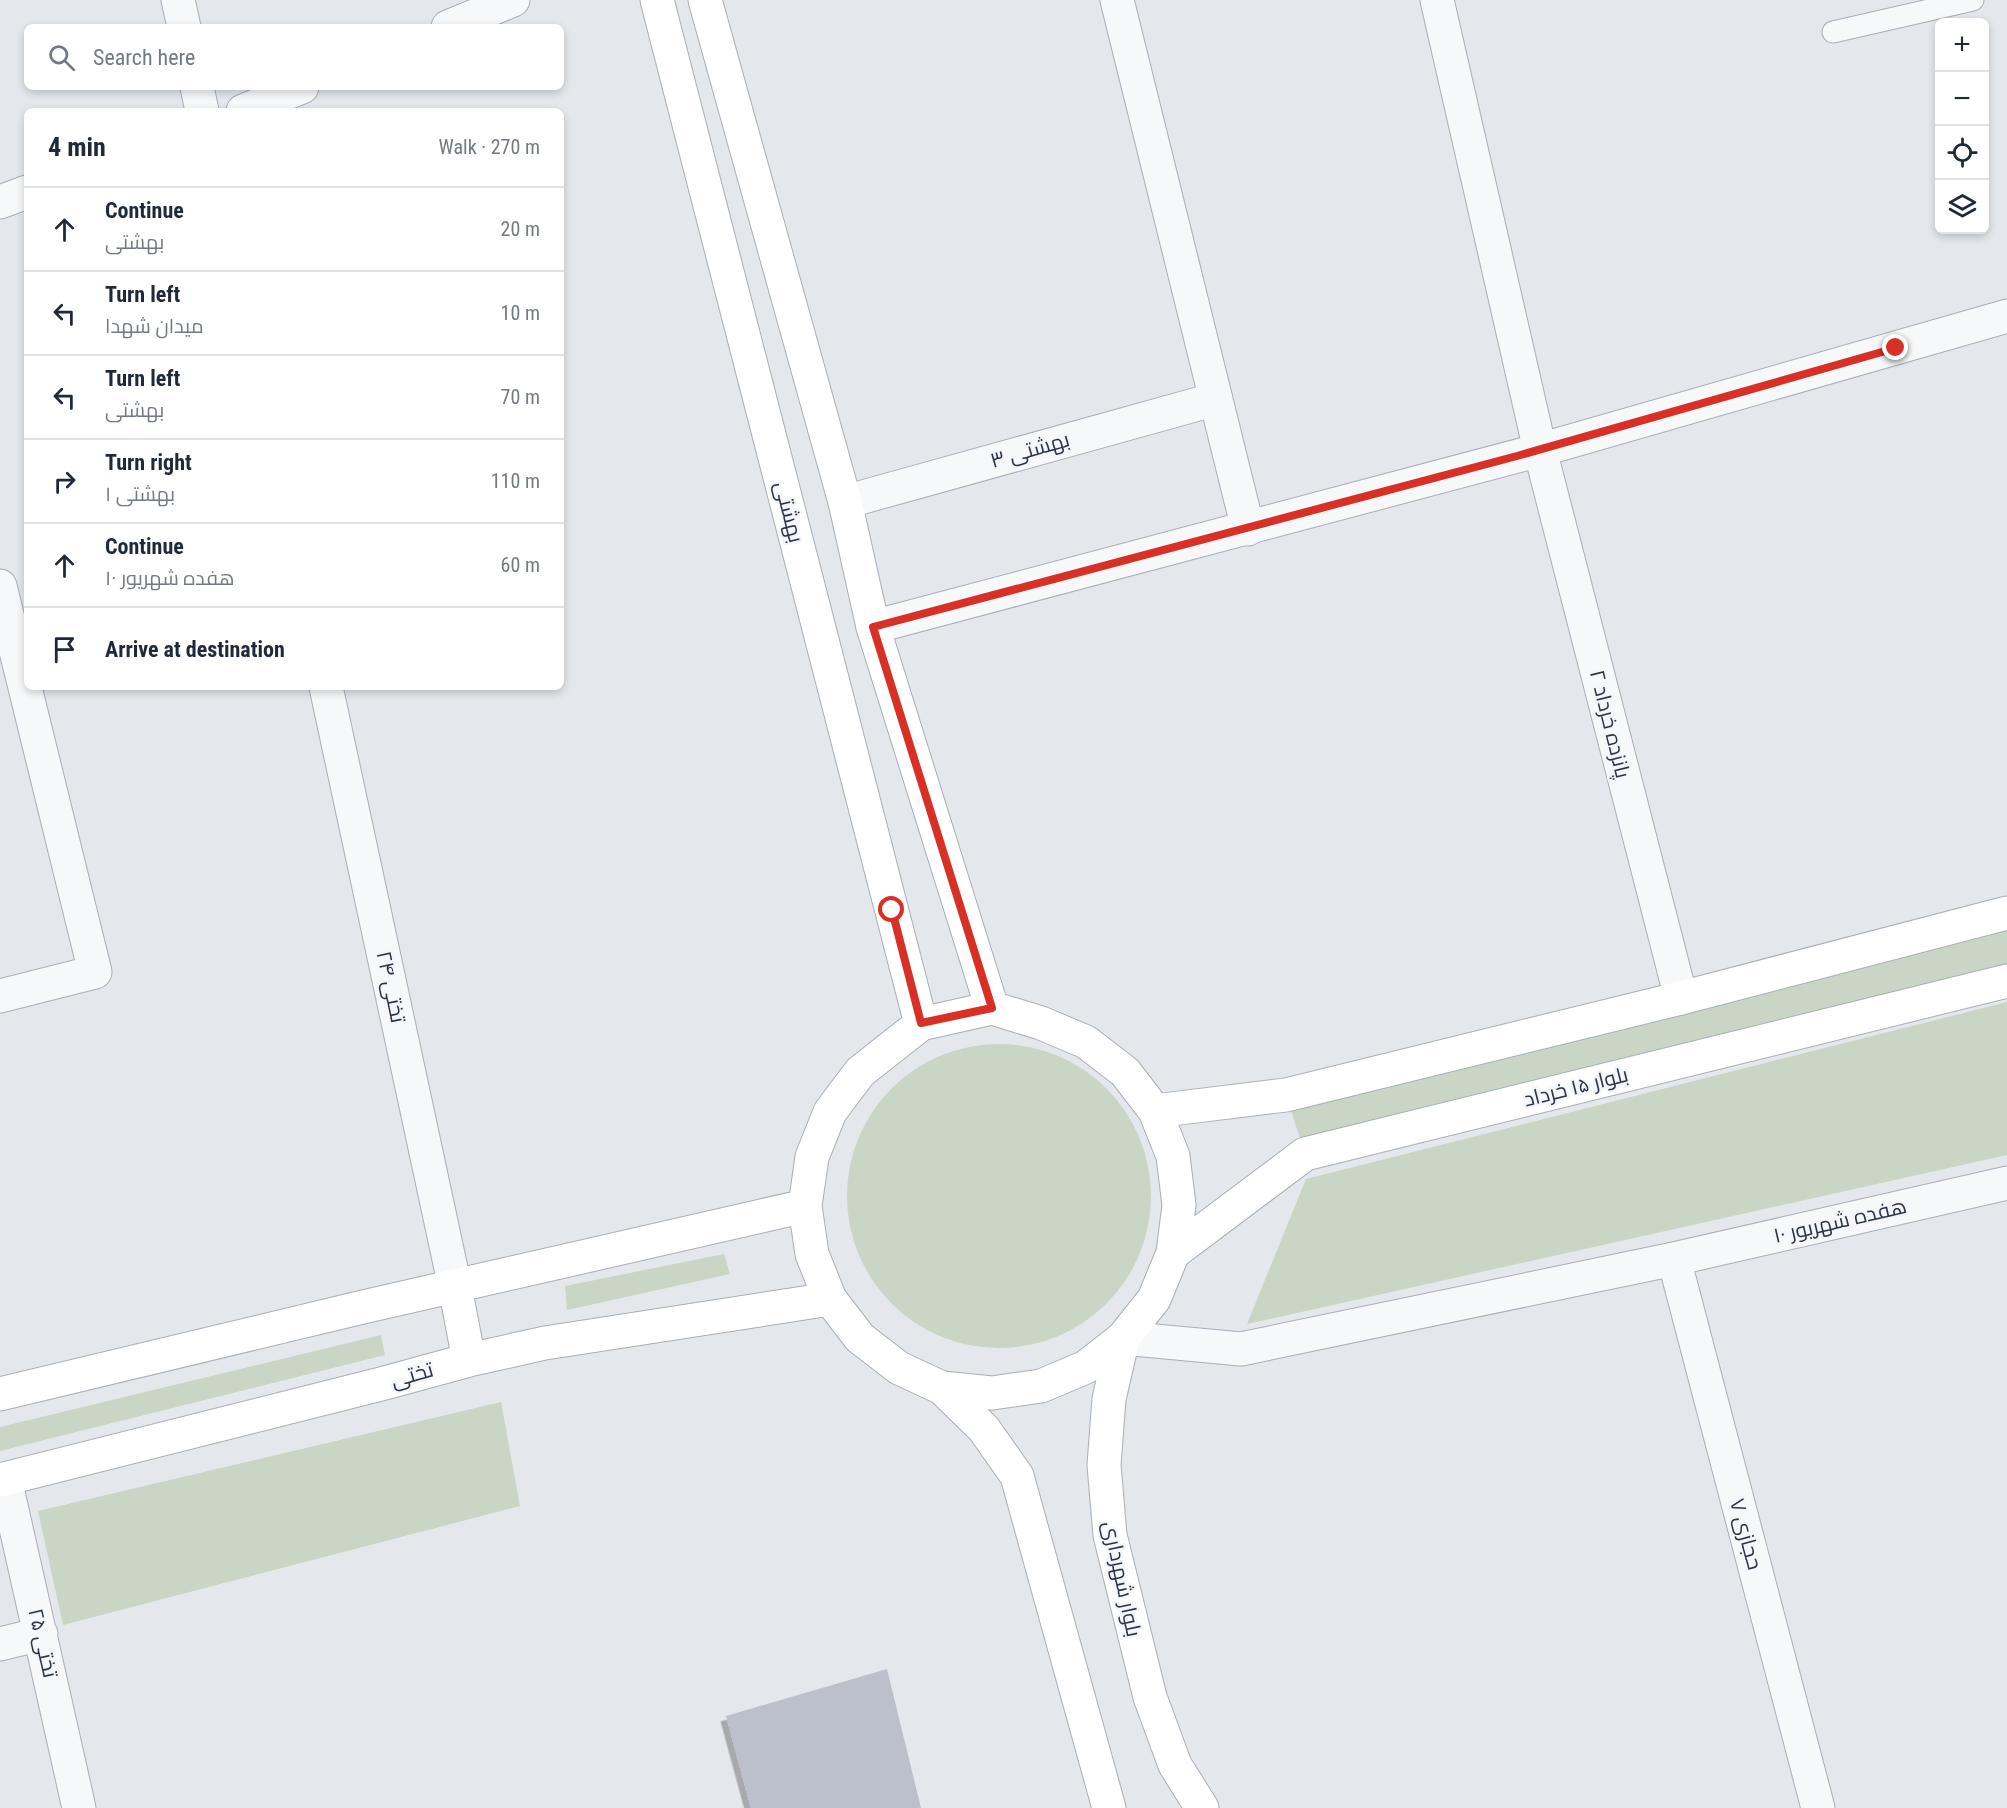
<!DOCTYPE html>
<html lang="en">
<head>
<meta charset="utf-8">
<style>
	:root { --surface:#fff; --page:#f6f6f7; --text:#1f2937; --muted:#747a83; --line:#e0e1e3 }
	body { margin:0; font-family:"Roboto Condensed",Cairo,sans-serif; background:var(--page); color:var(--text) }
	.controls { position:absolute; right:18px; top:18px; display:grid; overflow:hidden; border-radius:9px; box-shadow:0 3px 9px #0003 }
	.controls button { width:54px; height:54px; display:grid; place-items:center; padding:0; border:0; border-bottom:2px solid var(--line); background:var(--surface); color:var(--text); font:30px sans-serif }
	.stop { position:absolute; width:18px; height:18px; margin:-14px; border:4px solid #d93025; border-radius:50%; background:#fff }
	.stop.end { background:#d93025; border-color:#fff; box-shadow:0 2px 6px #0008 }
	.list { margin:0; padding:0; list-style:none }
	h2 { display:flex; justify-content:space-between; align-items:center; height:78px; margin:0; padding:0 24px; font-size:26px }
	h2 small { font-size:20px; font-weight:400; color:var(--muted) }
	.list li { display:grid; grid-template-columns:39px 1fr auto; gap:18px; align-items:center; box-sizing:border-box; height:84px; padding:0 24px; border-top:2px solid var(--line) }
	.list b { display:block; font-size:22px; white-space:nowrap }
	.list p { margin:0; font-size:20px; white-space:nowrap; color:var(--muted) }
	.list em { font-size:20px; font-style:normal; color:var(--muted) }
	.icon { flex:none; width:33px; height:33px; fill:none; stroke:currentColor; stroke-width:2; stroke-linecap:round; stroke-linejoin:round }
	.map { position:relative; flex:none; width:2007px; height:1808px; overflow:hidden }
	.search { position:absolute; background:var(--surface); box-shadow:0 3px 9px #0003; left:24px; top:24px; width:540px; height:66px; display:flex; align-items:center; gap:15px; box-sizing:border-box; padding:0 21px; border-radius:9px; color:var(--muted); font-size:22px }
	.panel { position:absolute; background:var(--surface); box-shadow:0 3px 9px #0003; left:24px; top:108px; width:540px; height:582px; border-radius:9px }
	.map>svg:first-child { display:block }
	.green { fill:#c9d6c5 }
	.building { fill:#bbc0ca; filter:url(#shadow) }
	.lines { fill:none; stroke-linecap:round; stroke-linejoin:round }
	.service-casing { stroke:#a9aeb7; stroke-width:23 }
	.minor-casing { stroke:#a9aeb7; stroke-width:35 }
	.secondary-casing { stroke:#a9aeb7; stroke-width:35 }
	.service { stroke:#f7f8fa; stroke-width:21 }
	.minor { stroke:#f7f8fa; stroke-width:33 }
	.secondary { stroke:#fff; stroke-width:33 }
	.route { stroke:#d93025; stroke-width:8 }
	.labels { text-anchor:middle; dominant-baseline:central; stroke-width:5; stroke-linejoin:round; paint-order:stroke }
	.street-label { font-size:21px; fill:#2b3445; stroke:#f4f6f9 }
</style>
</head>
<body>
<div class="map">
<svg width="2007" height="1808" viewBox="0 0 2007 1808">
	<defs>
		<filter id="shadow"><feDropShadow dx="-5.5" dy="5.5" stdDeviation="0" flood-color="#0004"/></filter>
	</defs>
	<rect width="100%" height="100%" fill="#e4e7ec"/>
	<path class="green" d="M2007,912v69l-702,173 -19,-59z
		M2007,1002v153l-760,169 59,-145z
		M847 1196a152 152 0 1 1 304 0a152 152 0 1 1-304 0Z
		M724,1254l6,20 -163,36 -2,-24z
		M381,1335l4,20 -385,96v-24z
		M501,1402l19,104 -457,119 -25,-114z"/>
	<path class="building" d="M887,1669l34,139h-170l-25,-92z"/>
	<g class="lines">
		<g class="service-casing">
			<path id="service" d="M1833,32l140,-32"/>
		</g>
		<g class="minor-casing">
			<path id="minor" d="M178,0l6,27
				M1117,0l131,529
				M1437,0l103,450 141,548
				M448,27l65,-27
				M197,87l5,24
				M243,111l59,-24
				M0,202l27,-10
				M845,502l371,-103
				M0,586l95,386 -95,24
				M873,627l667,-177 467,-134
				M326,687l129,600
				M1674,1259l144,549
				M1123,1338l118,11 433,-90 333,-76
				M5,1479l74,329
				M0,1644l41,-10"/>
		</g>
		<g class="secondary-casing">
			<path id="secondary" d="M657,0l264,1024
				M705,0l140,502 28,125 119,381
				M992,1008l49,15 45,19 39,30 30,39 18,45 6,49 -6,48 -19,46 -31,39 -37,29 -45,19 -49,7 -50,-5 -43,-20 -39,-30 -30,-39 -18,-45 -7,-48 7,-49 18,-45 30,-40 61,-48z
				M1155,1111l131,-16 395,-97 326,-85
				M1173,1253l132,-99 702,-173
				M455,1287l14,73
				M1123,1338l-14,61 -5,66 6,70 40,162 25,68 27,43
				M942,1388l42,41 33,47 92,332
				M0,1394l363,-87 442,-101
				M0,1480l381,-96 88,-24 76,-17 285,-44"/>
		</g>
		<use href="#service" class="service"/>
		<use href="#minor" class="minor"/>
		<use href="#secondary" class="secondary"/>
	</g>
	<g class="lines">
		<path class="route" d="M892,910l29,113 71,-15 -119,-381 644,-171 379,-108"/>
	</g>
	<g class="labels">
		<g class="street-label">
			<text transform="translate(1030 450) rotate(-16)">بهشتی ۳</text>
			<text transform="translate(789 512) rotate(76)">بهشتی</text>
			<text transform="translate(1610 724) rotate(76)">پانزده خرداد ۲</text>
			<text transform="translate(391 987) rotate(78)">تختی ۲۴</text>
			<text transform="translate(1576 1087) rotate(-14)">بلوار ۱۵ خرداد</text>
			<text transform="translate(1840 1221) rotate(-13)">هفده شهریور ۱۰</text>
			<text transform="translate(412 1375) rotate(-16)">تختی</text>
			<text transform="translate(1746 1534) rotate(75)">حجازی ۷</text>
			<text transform="translate(1122 1579) rotate(78)">بلوار شهرداری</text>
			<text transform="translate(43 1643) rotate(77)">تختی ۲۵</text>
		</g>
	</g>
</svg>
<div class="controls">
<button>+</button>
<button>−</button>
<button><svg class="icon" aria-label="locate" viewBox="0 0 24 24"><circle cx="12" cy="12" r="6"/><path d="M12 2v4M12 18v4M2 12h4M18 12h4"/></svg></button>
<button><svg class="icon" aria-label="layers" viewBox="0 0 24 24"><path d="M12 4l9 5-9 5-9-5zM3 14l9 5 9-5"/></svg></button>
</div>
<div class="stop" style="left:892px;top:910px"></div>
<div class="stop end" style="left:1896px;top:348px"></div>
<div class="search"><svg class="icon" aria-label="search" viewBox="0 0 24 24"><circle cx="10" cy="10" r="6"/><path d="M15 15l6 6"/></svg>Search here</div>
<section class="panel">
<h2>4 min<small>Walk · 270 m</small></h2>
<ul class="list">
<li><svg class="icon" aria-label="ahead" viewBox="0 0 24 24"><path d="M12 20V5M6 11l6-6 6 6"/></svg><div><b>Continue</b><p>بهشتی</p></div><em>20 m</em></li>
<li><svg class="icon" aria-label="left" viewBox="0 0 24 24"><path d="M17 20v-9H6M10 6l-5 5 5 5"/></svg><div><b>Turn left</b><p>میدان شهدا</p></div><em>10 m</em></li>
<li><svg class="icon" aria-label="left" viewBox="0 0 24 24"><path d="M17 20v-9H6M10 6l-5 5 5 5"/></svg><div><b>Turn left</b><p>بهشتی</p></div><em>70 m</em></li>
<li><svg class="icon" aria-label="right" viewBox="0 0 24 24"><path d="M7 20v-9h11M14 6l5 5-5 5"/></svg><div><b>Turn right</b><p>بهشتی ۱</p></div><em>110 m</em></li>
<li><svg class="icon" aria-label="ahead" viewBox="0 0 24 24"><path d="M12 20V5M6 11l6-6 6 6"/></svg><div><b>Continue</b><p>هفده شهریور ۱۰</p></div><em>60 m</em></li>
<li><svg class="icon" aria-label="arrive" viewBox="0 0 24 24"><path d="M6 21V4h12l-3 4 3 4H6"/></svg><div><b>Arrive at destination</b></div></li>
</ul>
</section>
</div>
</body>
</html>
